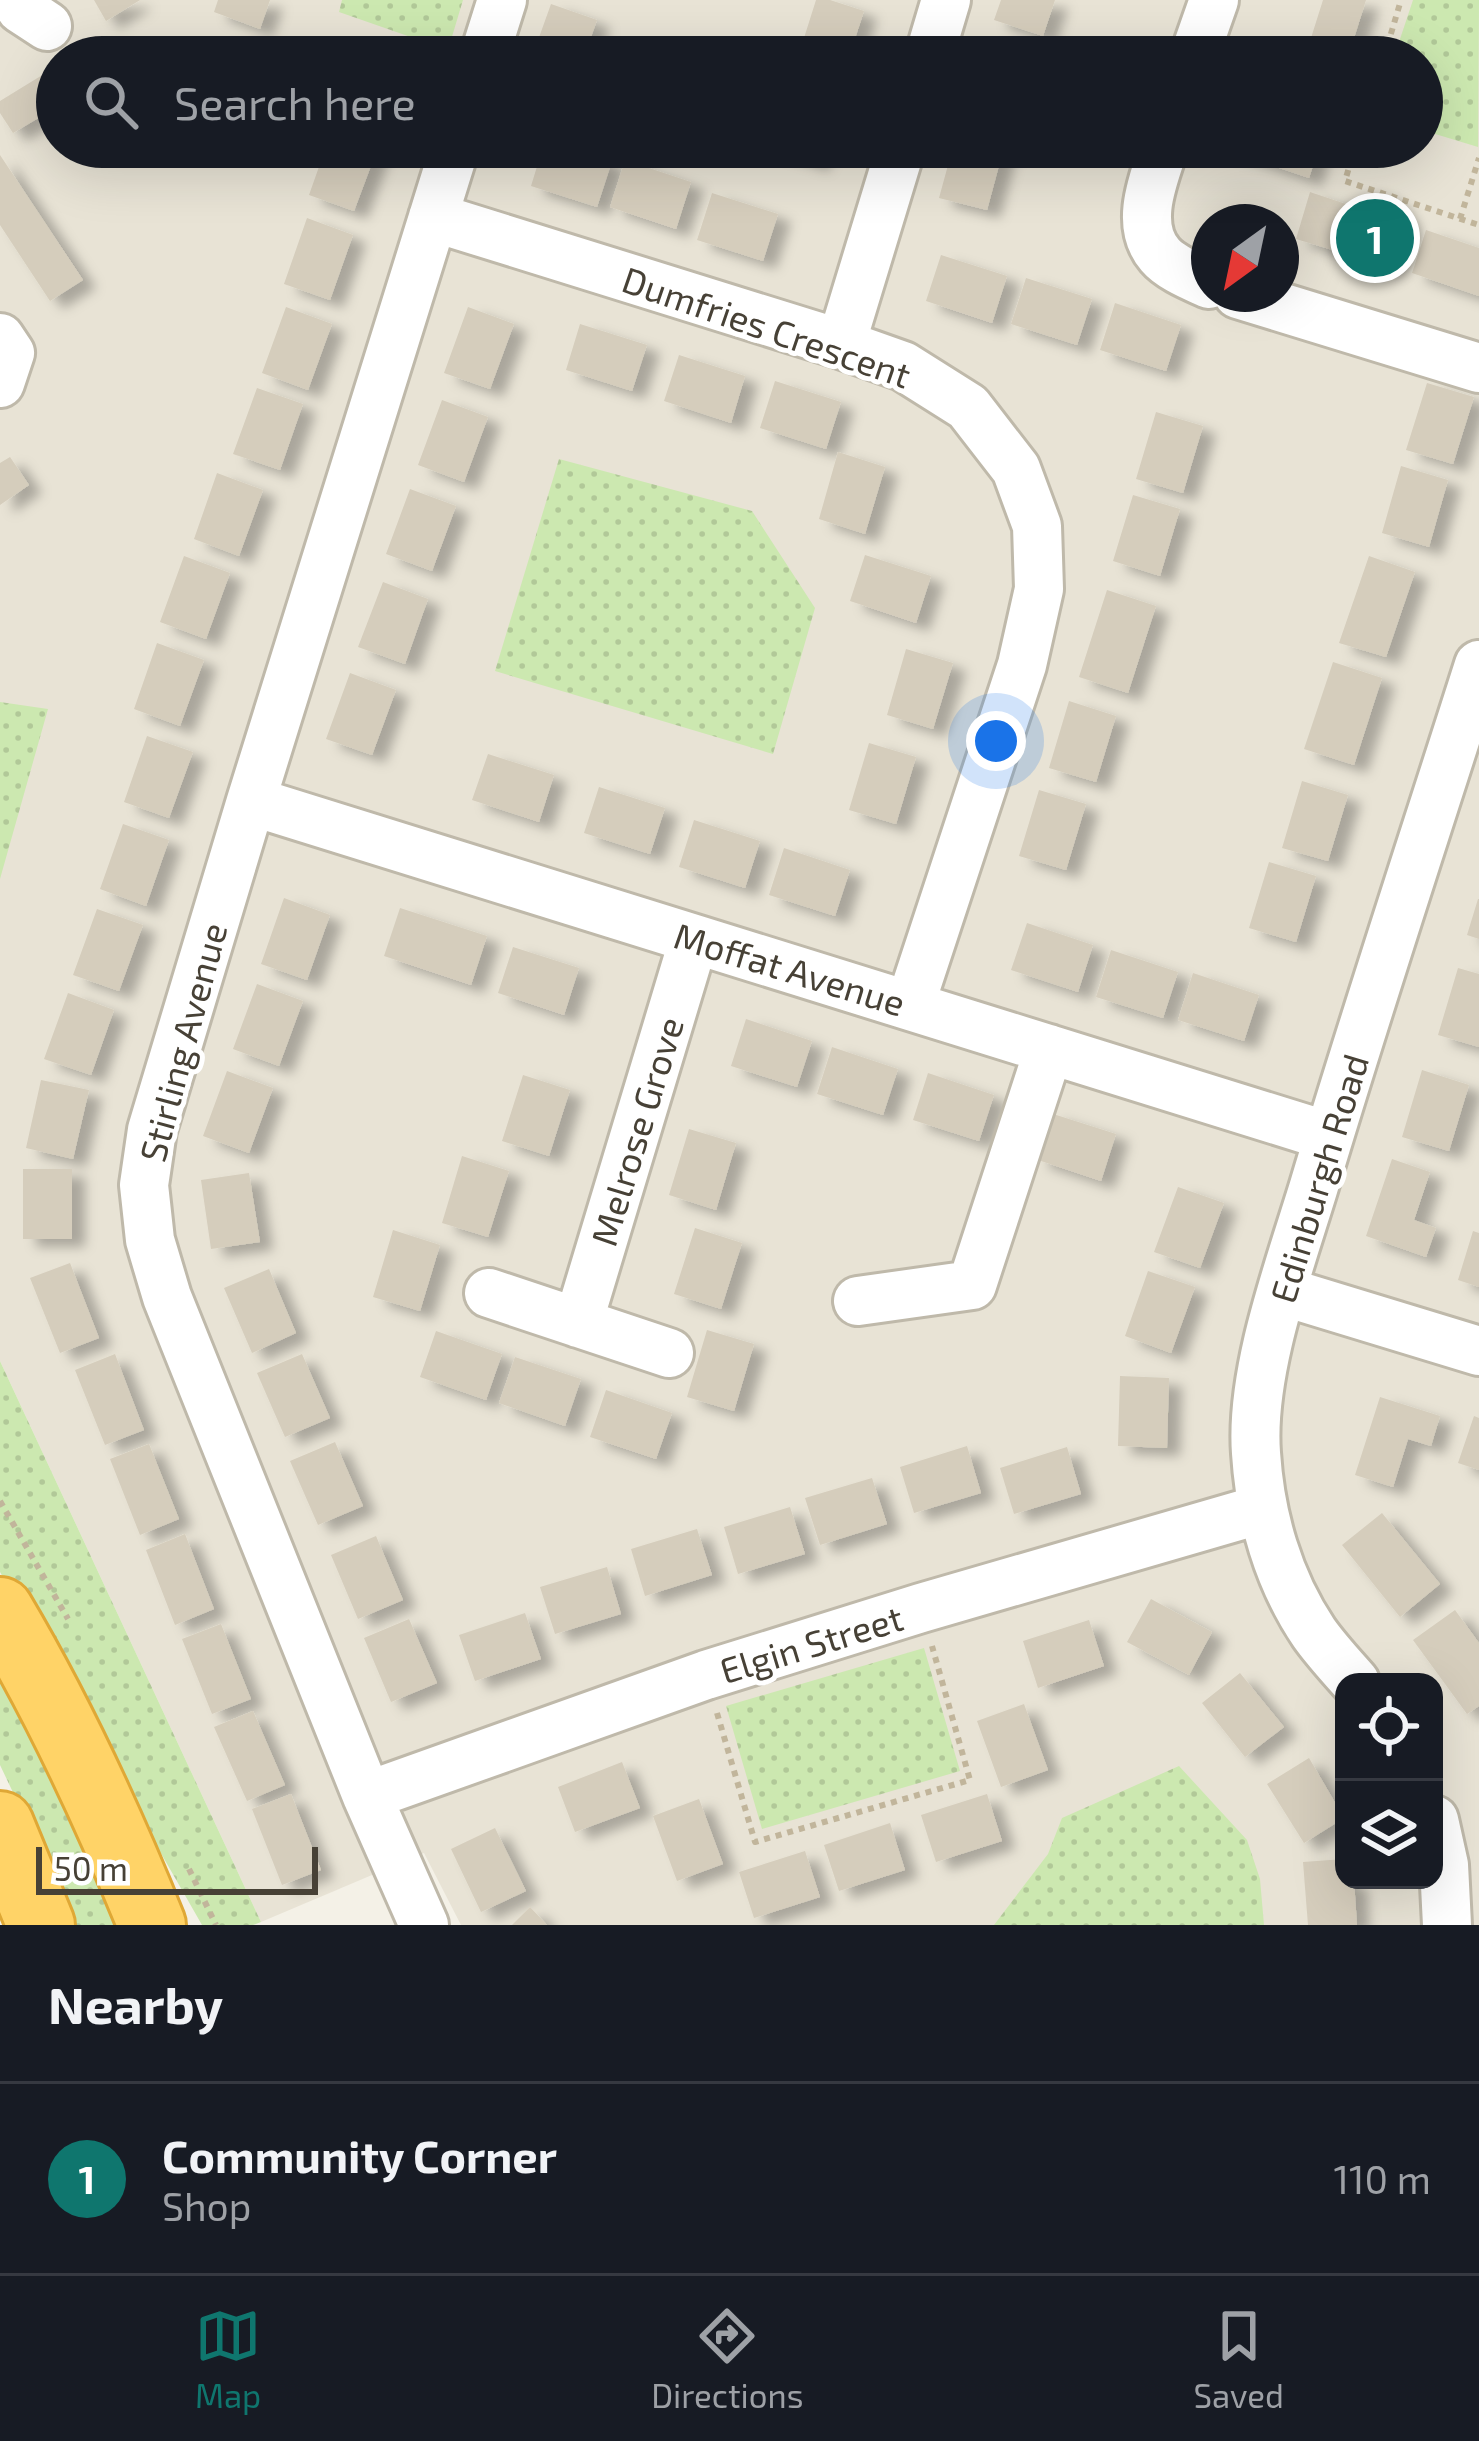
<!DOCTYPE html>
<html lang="en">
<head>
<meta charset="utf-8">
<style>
	:root { --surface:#171b24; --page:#242831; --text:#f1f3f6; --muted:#9ea1a6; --line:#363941; --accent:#0f766e }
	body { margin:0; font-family:"Exo 2",sans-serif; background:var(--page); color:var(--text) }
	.controls { position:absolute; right:36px; bottom:36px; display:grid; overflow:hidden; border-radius:24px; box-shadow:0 12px 48px #0002 }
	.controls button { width:108px; height:108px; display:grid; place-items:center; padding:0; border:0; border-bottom:3px solid var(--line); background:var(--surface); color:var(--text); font:60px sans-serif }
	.compass { position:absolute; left:1191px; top:204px; width:108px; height:108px; border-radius:50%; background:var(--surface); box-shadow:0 12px 48px #0002; rotate:213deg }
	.scale { position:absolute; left:36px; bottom:30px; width:282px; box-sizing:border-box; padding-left:12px; border:6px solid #474136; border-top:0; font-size:33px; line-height:42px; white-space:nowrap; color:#474136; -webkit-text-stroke:9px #fff; paint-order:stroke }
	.you { position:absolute; left:996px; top:741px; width:42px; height:42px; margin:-30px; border:9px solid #fff; border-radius:50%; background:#1a73e8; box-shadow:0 0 0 18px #1a73e833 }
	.badge { display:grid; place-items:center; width:78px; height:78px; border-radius:50%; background:var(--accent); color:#fff; font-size:39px; font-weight:700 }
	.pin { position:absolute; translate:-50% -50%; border:6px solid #fff; box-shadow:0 3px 12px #0006 }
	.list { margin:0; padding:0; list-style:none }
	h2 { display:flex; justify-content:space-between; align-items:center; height:156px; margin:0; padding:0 48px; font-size:51px }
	h2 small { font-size:39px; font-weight:400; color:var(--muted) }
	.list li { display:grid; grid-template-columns:78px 1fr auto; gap:36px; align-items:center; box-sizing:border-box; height:192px; padding:0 48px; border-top:3px solid var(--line) }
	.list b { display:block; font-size:45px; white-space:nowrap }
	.list p { margin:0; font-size:39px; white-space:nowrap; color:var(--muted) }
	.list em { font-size:39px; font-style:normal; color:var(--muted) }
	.icon { flex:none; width:66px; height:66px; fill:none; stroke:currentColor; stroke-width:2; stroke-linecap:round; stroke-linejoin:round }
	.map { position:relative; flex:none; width:1479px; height:1925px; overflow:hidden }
	.search { position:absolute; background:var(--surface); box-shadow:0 12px 48px #0002; left:36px; right:36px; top:36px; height:132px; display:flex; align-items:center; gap:30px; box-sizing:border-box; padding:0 42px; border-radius:66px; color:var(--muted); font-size:45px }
	.sheet { height:348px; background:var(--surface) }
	nav { display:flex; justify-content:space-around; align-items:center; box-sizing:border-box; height:168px; border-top:3px solid var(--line); background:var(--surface); font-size:33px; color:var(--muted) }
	nav a { display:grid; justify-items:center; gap:6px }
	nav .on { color:var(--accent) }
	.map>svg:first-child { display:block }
	.residential { fill:#e8e3d5; fill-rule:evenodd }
	.grass { fill:url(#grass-dots) }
	.building { fill:#d5cdbc; filter:url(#shadow) }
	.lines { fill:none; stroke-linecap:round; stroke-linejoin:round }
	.minor-casing { stroke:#bfb9aa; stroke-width:54 }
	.highway-casing { stroke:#dfa836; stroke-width:72 }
	.path { stroke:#c1b59b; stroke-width:6; stroke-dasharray:6 6; stroke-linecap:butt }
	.minor { stroke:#fff; stroke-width:48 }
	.highway { stroke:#ffd367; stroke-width:66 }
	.labels { text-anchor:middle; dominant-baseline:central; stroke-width:10; stroke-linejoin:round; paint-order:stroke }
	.street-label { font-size:36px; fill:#474136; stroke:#fff }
</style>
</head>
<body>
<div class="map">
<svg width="1479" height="1925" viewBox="0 0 1479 1925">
	<defs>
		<pattern id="grass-dots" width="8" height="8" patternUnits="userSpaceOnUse" patternTransform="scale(3)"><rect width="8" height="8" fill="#cce8b0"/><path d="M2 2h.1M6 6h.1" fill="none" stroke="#b1c898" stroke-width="1.8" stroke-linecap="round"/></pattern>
		<filter id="shadow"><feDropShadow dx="13" dy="8" stdDeviation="6" flood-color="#0004"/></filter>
	</defs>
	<rect width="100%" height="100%" fill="#f4f1e7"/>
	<path class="residential" d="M0,0h1479v1925h-1018l-37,-72 -163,69 -261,-561zM57,57h1365v90h-1365zM1209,222h72v72h-72zM1344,1682h90v198h-90z"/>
	<path class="grass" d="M342,0h121l-15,50 -109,-38z
		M1413,0h66l-1,147 -56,-17v-73h-28z
		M559,459l193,52 63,97 -42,146 -278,-83z
		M0,702l48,7 -48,170z
		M0,1361l261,561 -8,3h-51l-202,-353z
		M924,1648l36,123 -198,58 -36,-123z
		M0,1671l80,166 34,88h-47l-29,-80 -38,-80z
		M1179,1766l68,74 13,39 4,46h-270l54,-71 14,-36z"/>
	<path class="building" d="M94,0h46l-34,21z
		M218,0h52l-10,29 -46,-17z
		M816,0h14l34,11 -15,46h-51z
		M1001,0h54l-12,36 -49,-16z
		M1323,0h43l-18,57h-43z
		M551,4l46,16 -13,37h-52z
		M104,37l12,20h-44z
		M987,42l51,14v1h-55z
		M57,66v41l-44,26 -13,-20v-12z
		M326,147h52l-24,64 -45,-16z
		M543,147h28l41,14 -15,46 -66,-21z
		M769,147h52l-5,16z
		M953,147h51l-17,63 -48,-12z
		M1231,147h88l-10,31 -80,-27z
		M0,155l83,125 -33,21 -50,-76z
		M625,160l66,22 -15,47 -66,-22z
		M1310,192l93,31 -14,44 -93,-28z
		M712,193l66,21 -15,47 -66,-21z
		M307,218l46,17 -23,65 -46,-16z
		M1426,230l53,18v48l-67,-23z
		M941,255l66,21 -15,47 -66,-22z
		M1026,278l66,21 -15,46 -66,-21z
		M1115,303l66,22 -15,46 -66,-21z
		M286,307l46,17 -24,66 -46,-17z
		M468,307l46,17 -24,65 -46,-16z
		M580,324l67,21 -15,46 -66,-21z
		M679,355l66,21 -14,47 -67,-22z
		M775,381l66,21 -15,47 -66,-21z
		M1427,383l47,14 -21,67 -47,-14z
		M257,388l46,16 -23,66 -47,-16z
		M442,400l46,17 -24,65 -46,-17z
		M1156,412l47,14 -20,67 -47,-14z
		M838,452l47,15 -20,67 -46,-15z
		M10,457l19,28 -29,20v-42z
		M1401,466l47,14 -19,67 -47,-14z
		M217,473l46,17 -24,66 -45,-17z
		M410,489l46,17 -24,65 -46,-17z
		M1133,495l47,14 -20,67 -47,-15z
		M865,555l66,21 -15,47 -66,-22z
		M184,556l46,17 -24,66 -46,-17z
		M1369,556l46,16 -29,85 -47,-14z
		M383,582l45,17 -23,65 -47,-17z
		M1107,590l49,16 -28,87 -49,-16z
		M157,643l47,17 -24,66 -46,-17z
		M906,649l47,14 -20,66 -46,-14z
		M1333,662l49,16 -28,87 -50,-16z
		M350,673l46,17 -24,65 -46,-16z
		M1069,701l47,15 -20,66 -47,-14z
		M147,736l46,16 -24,66 -45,-16z
		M869,743l47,14 -20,67 -47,-14z
		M488,754l66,21 -15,47 -67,-22z
		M1302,781l46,14 -20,66 -46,-13z
		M599,787l66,21 -15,46 -66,-21z
		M1039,790l47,14 -20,66 -47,-14z
		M694,820l66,21 -15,47 -66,-21z
		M123,824l46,16 -23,66 -46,-17z
		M784,848l66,22 -15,46 -66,-21z
		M1269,862l47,14 -20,66 -47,-14z
		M284,898l46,17 -23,65 -46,-16z
		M1478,899h1v40l-12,-4z
		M400,908l87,28 -16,49 -87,-29z
		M97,909l46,16 -24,66 -46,-16z
		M1027,923l66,22 -15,47 -67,-22z
		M513,947l66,21 -15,47 -66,-22z
		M1111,950l67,22 -15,46 -67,-21z
		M1458,968l21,6v73l-41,-12z
		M1193,973l66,22 -15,46 -66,-21z
		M257,984l46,17 -24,65 -46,-17z
		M68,993l46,17 -23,65 -47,-16z
		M746,1019l66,22 -15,46 -66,-21z
		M832,1047l66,22 -15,46 -66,-21z
		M1422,1070l47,15 -20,66 -47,-14z
		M227,1071l46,17 -24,65 -46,-17z
		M928,1073l66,22 -15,46 -66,-21z
		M523,1075l47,15 -21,66 -47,-15z
		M41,1080l48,10 -16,69 -47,-11z
		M1050,1113l66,21 -15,47 -66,-22z
		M689,1129l47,14 -20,67 -47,-15z
		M462,1156l47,15 -21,66 -46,-14z
		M1392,1159l38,13 -16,48 22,8 -10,29 -60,-21z
		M23,1169h49v70h-49z
		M249,1173l11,69 -49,7 -10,-69z
		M1178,1187l46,16 -24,65 -46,-16z
		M695,1228l47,15 -21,66 -47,-15z
		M393,1230l47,15 -20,66 -47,-14z
		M1473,1231l6,2v54l-21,-7z
		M70,1263l29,75 -39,15 -30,-75z
		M269,1269l27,64 -44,20 -28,-65z
		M1148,1271l47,16 -24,66 -46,-17z
		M707,1330l47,14 -20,67 -47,-14z
		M436,1331l66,23 -16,46 -66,-23z
		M115,1354l29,76 -39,15 -30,-75z
		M302,1354l28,64 -45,19 -28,-64z
		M515,1357l66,22 -16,47 -66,-23z
		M1120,1376l49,2 -2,70 -49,-2z
		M606,1390l66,23 -16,46 -66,-22z
		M1380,1397l60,19 -9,30 -23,-7 -15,48 -38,-12z
		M1474,1416l5,2v52l-21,-7z
		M335,1442l28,64 -45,19 -28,-64z
		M149,1444l30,75 -39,16 -30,-76z
		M967,1446l14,47 -67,20 -14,-46z
		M1067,1447l14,47 -67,20 -14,-46z
		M872,1478l15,46 -67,21 -15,-47z
		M790,1507l15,47 -67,20 -14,-47z
		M1382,1513l58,71 -40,33 -58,-72z
		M697,1529l15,46 -67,21 -14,-47z
		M185,1534l29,75 -39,16 -29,-75z
		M376,1536l27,64 -45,19 -27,-64z
		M607,1567l14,47 -66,20 -15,-47z
		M1151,1599l61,33 -23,43 -62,-33z
		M1455,1610l24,33v63l-12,8 -54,-74z
		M525,1613l16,46 -66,22 -16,-46z
		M409,1619l28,64 -46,19 -27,-64z
		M1089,1620l15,46 -66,22 -15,-47z
		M221,1624l30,75 -39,15 -30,-75z
		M1240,1673l44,54 -39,30 -43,-54z
		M1024,1704l24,66 -47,17 -24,-66z
		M253,1711l32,74 -38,16 -33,-74z
		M1309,1758l35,60 -40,25 -37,-59z
		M622,1762l18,46 -65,24 -17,-45z
		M291,1794l30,76 -39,15 -30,-76z
		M987,1794l15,47 -66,21 -15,-47z
		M699,1799l24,65 -46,17 -24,-65z
		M890,1823l15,47 -66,21 -15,-46z
		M495,1828l31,63 -45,21 -30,-63z
		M805,1851l15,46 -66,21 -15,-46z
		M1344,1859v21h10l3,45h-49l-5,-63z
		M530,1907l17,18h-35z"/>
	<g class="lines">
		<g class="minor-casing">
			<path id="minor" d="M18,0l3,9 26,17
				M484,57l18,-57
				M929,57l17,-57
				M1194,57l20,-57
				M1164,147c-11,33 -30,78 -4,108 11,13 34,22 49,29
				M433,217l408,127 62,22 65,41 48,62 21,57 2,63 -17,76 -112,340
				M1238,294l241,74
				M0,338l10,15 -10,30
				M841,344l60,-197
				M251,801l1077,335
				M1282,1291l197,60
				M489,1293l180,60
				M858,1301l114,-16 77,-236
				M578,1323l116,-384
				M1355,1682c-14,-16 -29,-32 -41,-49 -36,-53 -54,-117 -58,-180 -6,-82 34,-188 58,-267 52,-174 110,-348 165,-521
				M367,1796l339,-121 215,-67 341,-99
				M1434,1820l10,45 3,60
				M424,1925l-57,-129 -200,-499 -17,-57 -6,-55 8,-55 99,-329 204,-654"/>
		</g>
		<g class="highway-casing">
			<path id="highway" d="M0,1611c60,101 108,205 152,314
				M0,1825l41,100"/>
		</g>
		<path class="path" d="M1384,57l17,-57
			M1355,147l-10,34 134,44
			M1460,219l19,-61
			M0,1501l68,118
			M717,1713l38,129 215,-62 -38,-134
			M189,1869l27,56"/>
		<use href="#minor" class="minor"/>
		<use href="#highway" class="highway"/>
	</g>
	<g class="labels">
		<g class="street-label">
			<text transform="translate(767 326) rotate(19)">Dumfries Crescent</text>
			<text transform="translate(790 968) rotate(17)">Moffat Avenue</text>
			<text transform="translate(182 1042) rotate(-75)">Stirling Avenue</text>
			<text transform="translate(636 1131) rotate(-73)">Melrose Grove</text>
			<text transform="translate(1318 1178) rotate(-73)">Edinburgh Road</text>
			<text transform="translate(811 1643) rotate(-17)">Elgin Street</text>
		</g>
	</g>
</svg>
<div class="controls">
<button><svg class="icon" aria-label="locate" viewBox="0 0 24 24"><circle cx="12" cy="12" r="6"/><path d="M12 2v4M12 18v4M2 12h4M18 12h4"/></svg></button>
<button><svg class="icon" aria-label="layers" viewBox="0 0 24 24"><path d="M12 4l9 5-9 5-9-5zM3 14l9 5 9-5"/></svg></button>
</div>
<svg class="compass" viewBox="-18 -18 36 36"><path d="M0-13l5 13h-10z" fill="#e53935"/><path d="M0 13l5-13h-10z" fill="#9ea1a6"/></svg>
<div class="scale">50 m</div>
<div class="you"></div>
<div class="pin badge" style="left:1375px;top:238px">1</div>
<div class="search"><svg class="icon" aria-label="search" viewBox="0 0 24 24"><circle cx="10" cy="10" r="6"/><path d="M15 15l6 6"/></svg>Search here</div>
</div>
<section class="sheet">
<h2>Nearby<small></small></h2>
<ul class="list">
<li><span class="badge">1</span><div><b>Community Corner</b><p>Shop</p></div><em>110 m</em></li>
</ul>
</section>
<nav>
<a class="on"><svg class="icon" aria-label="map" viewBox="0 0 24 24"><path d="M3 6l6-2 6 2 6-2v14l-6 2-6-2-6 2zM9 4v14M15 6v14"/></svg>Map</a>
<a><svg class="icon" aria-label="directions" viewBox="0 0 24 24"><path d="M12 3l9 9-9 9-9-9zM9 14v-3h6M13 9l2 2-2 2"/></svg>Directions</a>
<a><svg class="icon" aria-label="saved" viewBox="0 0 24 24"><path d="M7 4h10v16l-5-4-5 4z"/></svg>Saved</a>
</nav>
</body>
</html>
